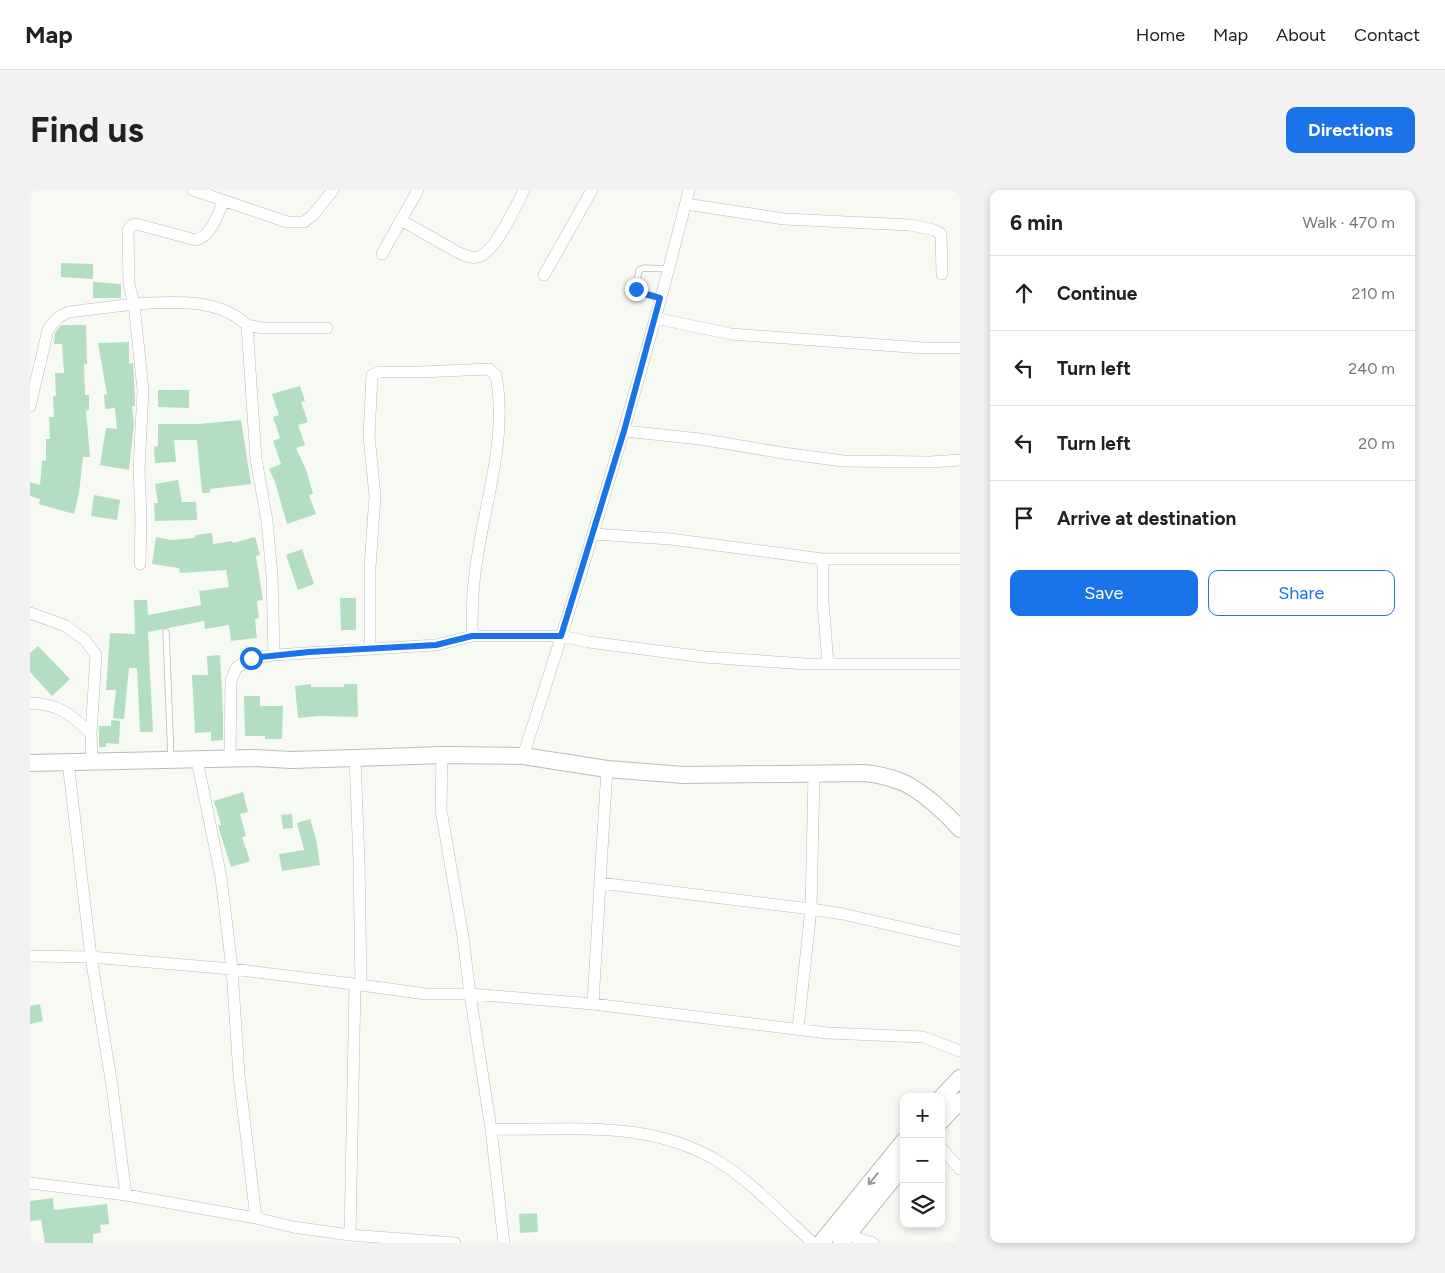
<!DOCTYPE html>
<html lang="en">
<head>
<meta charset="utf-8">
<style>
	:root { --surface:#fff; --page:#f2f2f2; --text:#202124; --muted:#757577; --line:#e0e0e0; --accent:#1a73e8 }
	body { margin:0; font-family:Figtree,sans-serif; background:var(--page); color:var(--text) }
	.controls { position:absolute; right:15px; bottom:15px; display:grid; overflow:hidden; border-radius:10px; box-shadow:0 2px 8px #0003 }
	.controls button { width:45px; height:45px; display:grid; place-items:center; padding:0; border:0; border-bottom:1px solid var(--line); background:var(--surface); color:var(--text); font:25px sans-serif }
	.stop { position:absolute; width:15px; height:15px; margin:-11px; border:4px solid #1a73e8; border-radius:50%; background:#fff }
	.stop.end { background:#1a73e8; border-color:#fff; box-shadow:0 1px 5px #0008 }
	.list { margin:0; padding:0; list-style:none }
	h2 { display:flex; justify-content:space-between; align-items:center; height:65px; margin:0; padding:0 20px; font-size:21px }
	h2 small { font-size:16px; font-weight:400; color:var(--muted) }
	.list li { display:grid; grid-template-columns:32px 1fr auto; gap:15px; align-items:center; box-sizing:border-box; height:75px; padding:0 20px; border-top:1px solid var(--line) }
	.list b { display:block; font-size:19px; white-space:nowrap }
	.list em { font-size:16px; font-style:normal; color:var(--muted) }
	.actions { display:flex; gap:10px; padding:15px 20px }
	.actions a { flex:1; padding:11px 0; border:1px solid var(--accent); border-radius:10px; text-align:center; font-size:18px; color:var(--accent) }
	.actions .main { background:var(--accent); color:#fff }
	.icon { flex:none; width:28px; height:28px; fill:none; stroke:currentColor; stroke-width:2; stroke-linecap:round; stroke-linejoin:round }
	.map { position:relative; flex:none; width:930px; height:1053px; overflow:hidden; border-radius:10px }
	header { display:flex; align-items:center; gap:30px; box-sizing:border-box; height:70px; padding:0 25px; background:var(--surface); border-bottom:1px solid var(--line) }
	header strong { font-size:24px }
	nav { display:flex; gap:28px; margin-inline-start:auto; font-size:18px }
	.intro { display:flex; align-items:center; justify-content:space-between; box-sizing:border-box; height:120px; padding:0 30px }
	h1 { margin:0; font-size:35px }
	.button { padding:12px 22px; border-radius:10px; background:var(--accent); color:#fff; font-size:18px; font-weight:700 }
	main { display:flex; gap:30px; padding:0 30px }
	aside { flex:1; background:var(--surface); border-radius:10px; box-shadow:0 2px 8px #0003 }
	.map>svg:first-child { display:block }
	.building { fill:#b3dec2 }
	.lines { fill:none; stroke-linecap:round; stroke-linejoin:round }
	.lane-casing { stroke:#babdb6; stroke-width:7 }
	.street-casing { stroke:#babdb6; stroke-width:12 }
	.secondary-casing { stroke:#babdb6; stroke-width:18 }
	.lane { stroke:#fff; stroke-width:5.5 }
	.street { stroke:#fff; stroke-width:11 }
	.secondary { stroke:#fff; stroke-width:16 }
	.oneway { stroke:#9a9a99 }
	.route { stroke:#1a73e8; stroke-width:6 }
</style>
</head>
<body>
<header>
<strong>Map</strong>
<nav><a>Home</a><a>Map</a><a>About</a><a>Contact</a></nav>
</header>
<div class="intro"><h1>Find us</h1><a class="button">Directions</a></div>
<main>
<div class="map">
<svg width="930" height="1053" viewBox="0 0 930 1053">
	<rect width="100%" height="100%" fill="#f7faf3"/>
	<path class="building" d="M31,73l32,1v15l-32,-2z
		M63,92l28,2v14h-28z
		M31,135h25l1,39h-3l1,31h4v15l-3,1 4,46h-7l-4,36 -5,21 -35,-10 1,-5 -10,-3v-14l10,3 2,-25 4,1v-22h4l-1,-22h5l-1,-21h3l-1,-23h9l-2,-29h-8l1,-11z
		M99,152v22l4,-1 2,36v7h-3l2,18 -5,46 -29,-5 6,-37 11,1 -2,-21 -10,1 -1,-14 3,-1 -9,-51z
		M270,196l5,15 -4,1 7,20 -10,3 7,20 -9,3 11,24 6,22 -4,1 7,19 -29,10 -12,-42 -6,-13 12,-5 -8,-23 7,-3 -7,-21 6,-2 -7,-21z
		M128,200h31v18l-31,-1z
		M211,230l10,64 -41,5v4h-8l-5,-53h-23l2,22 -21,1 -1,-16 4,-1v-22h40z
		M148,290l4,22h14l1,18 -42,1 -1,-18h4l-3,-19z
		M64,305l26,5 -3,20 -26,-4z
		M182,343l1,11 19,-3 1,2 22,-6 5,18 -4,1 7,44 -6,1 2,17 -4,1 2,19 -26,3 -2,-16 -24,4 -1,-8 -56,11 5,100h-13l-3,-64h-8l-5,51 -11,-1 3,-28h-10l4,-57 25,1 -1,-34h13l1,15 53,-10 -2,-14 30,-4 -3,-17 -46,3 -1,-5 -27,-4 4,-27 15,3 24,-2v-3z
		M272,359l12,35 -16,6 -12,-35z
		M310,408h16v32h-15z
		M8,456l32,33 -18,17 -22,-24v-19z
		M190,465l3,57v28l-12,1v-9l-16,1 -3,-58h16l-1,-19z
		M281,494v3h33v-3h13l1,33 -39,-1 -21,2 -3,-32z
		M214,506h16v10h23l-1,33h-17v-3h-20z
		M81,530l9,1 -1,23 -13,-1v4h-7v-21h12z
		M213,602l5,20 -8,2 6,22 -4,1 8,24 -19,6 -13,-41 3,-1 -7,-24z
		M262,624l1,14 -10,1 -2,-14z
		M280,629l6,20 4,26 -38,6 -3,-17 25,-4 -7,-27z
		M10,814l3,17 -13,3v-18z
		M23,1008l1,12 53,-6 2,20 -9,1 1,8 -8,1v9h-48l-4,-23 -11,1v-20z
		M507,1023l1,19 -18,1 -1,-19z"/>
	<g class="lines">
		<g class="lane-casing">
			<path id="lane" d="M630,108l-22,-6 -2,-5 3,-17 5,-2 24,1
				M136,442l5,126"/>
		</g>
		<g class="street-casing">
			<path id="street" d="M163,0l94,32h17l9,-7 20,-25
				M656,14l98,15 126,6 24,5 7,4 1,40
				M371,30l58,33c6,2 12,6 19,4 17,-4 38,-51 46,-67
				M352,64l36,-64
				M514,85l48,-85
				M625,128l76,16 192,14h37
				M0,216l18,-76c6,-10 11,-14 21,-18l65,-8 -5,-19 -1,-55 4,-5 4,-1 60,16c16,-5 21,-25 28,-39
				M595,241l75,8 83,14 60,8 87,1 30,-2
				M563,344l77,5 153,20h137
				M793,369v43l5,62
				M110,374l1,-46 -2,-49 4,-79 -9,-86c38,-2 83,-7 113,21
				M0,423l36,13 19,14 11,15 -5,79 1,27
				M340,458v-81l5,-71 -6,-60 3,-61 8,-3h41l68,-3 7,6c13,71 -16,138 -22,208 -2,17 -2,36 -2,53
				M244,465l-2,-80 -5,-54 -11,-62 -9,-134 15,3h65
				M0,513c29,1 41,11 61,31
				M412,565l-1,55 22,127 7,57 123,10 234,29 96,4 37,14
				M493,566c61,-187 118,-375 166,-566
				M200,569l1,-78 5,-13 7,-5 8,-5 23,-3 162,-10 36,-9h89l28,6 115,15 102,7h154
				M167,570l24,117 11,92 7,106 17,143
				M570,693l7,-114
				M0,766l61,1 -23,-195
				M331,795l65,9h44l21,135 13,114
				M563,814l7,-121 211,26 3,-135
				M768,839l13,-120 32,5 117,27
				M461,939c79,2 158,-11 230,34 34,22 62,53 92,80
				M911,958l19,21
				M0,993l96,12 130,23 37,9 57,8 105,8
				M96,1005l-14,-109 -21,-129 141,12 129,16 -2,-124 -4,-103
				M320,1045l5,-250
				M817,1045l26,8"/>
		</g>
		<g class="secondary-casing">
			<path id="secondary" d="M0,573l223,-5 39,2 63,-2 87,-3 81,1 84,13 77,6 180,-2c13,1 25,4 38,9 19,8 45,32 58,47
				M911,908l19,-20
				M911,931l19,-20
				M791,1053l83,-102
				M811,1053l63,-78"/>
		</g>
		<use href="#lane" class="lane"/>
		<use href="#street" class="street"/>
		<use href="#secondary" class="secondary"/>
	</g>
	<defs><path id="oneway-shaft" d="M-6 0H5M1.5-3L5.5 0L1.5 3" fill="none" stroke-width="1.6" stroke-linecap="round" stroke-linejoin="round" transform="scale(1.25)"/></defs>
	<use class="oneway" href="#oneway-shaft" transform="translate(843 989) rotate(129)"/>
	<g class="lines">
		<path class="route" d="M221,468l58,-6 127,-7 36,-9h89l63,-205 36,-133 -22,-6 -2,-3"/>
	</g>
</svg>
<div class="controls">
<button>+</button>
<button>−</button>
<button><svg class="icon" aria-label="layers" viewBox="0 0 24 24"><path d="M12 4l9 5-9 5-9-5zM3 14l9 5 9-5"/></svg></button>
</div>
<div class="stop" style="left:221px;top:468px"></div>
<div class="stop end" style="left:606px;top:99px"></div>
</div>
<aside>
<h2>6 min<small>Walk · 470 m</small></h2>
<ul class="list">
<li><svg class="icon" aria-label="ahead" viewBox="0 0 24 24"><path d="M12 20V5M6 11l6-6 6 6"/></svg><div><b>Continue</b></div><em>210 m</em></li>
<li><svg class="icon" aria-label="left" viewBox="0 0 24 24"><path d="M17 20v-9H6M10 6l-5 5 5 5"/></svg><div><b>Turn left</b></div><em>240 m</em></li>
<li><svg class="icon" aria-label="left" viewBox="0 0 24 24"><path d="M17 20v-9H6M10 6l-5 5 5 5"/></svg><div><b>Turn left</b></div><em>20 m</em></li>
<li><svg class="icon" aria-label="arrive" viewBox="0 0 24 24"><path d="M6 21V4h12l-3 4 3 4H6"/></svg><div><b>Arrive at destination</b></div></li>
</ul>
<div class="actions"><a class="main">Save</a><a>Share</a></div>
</aside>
</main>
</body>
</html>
